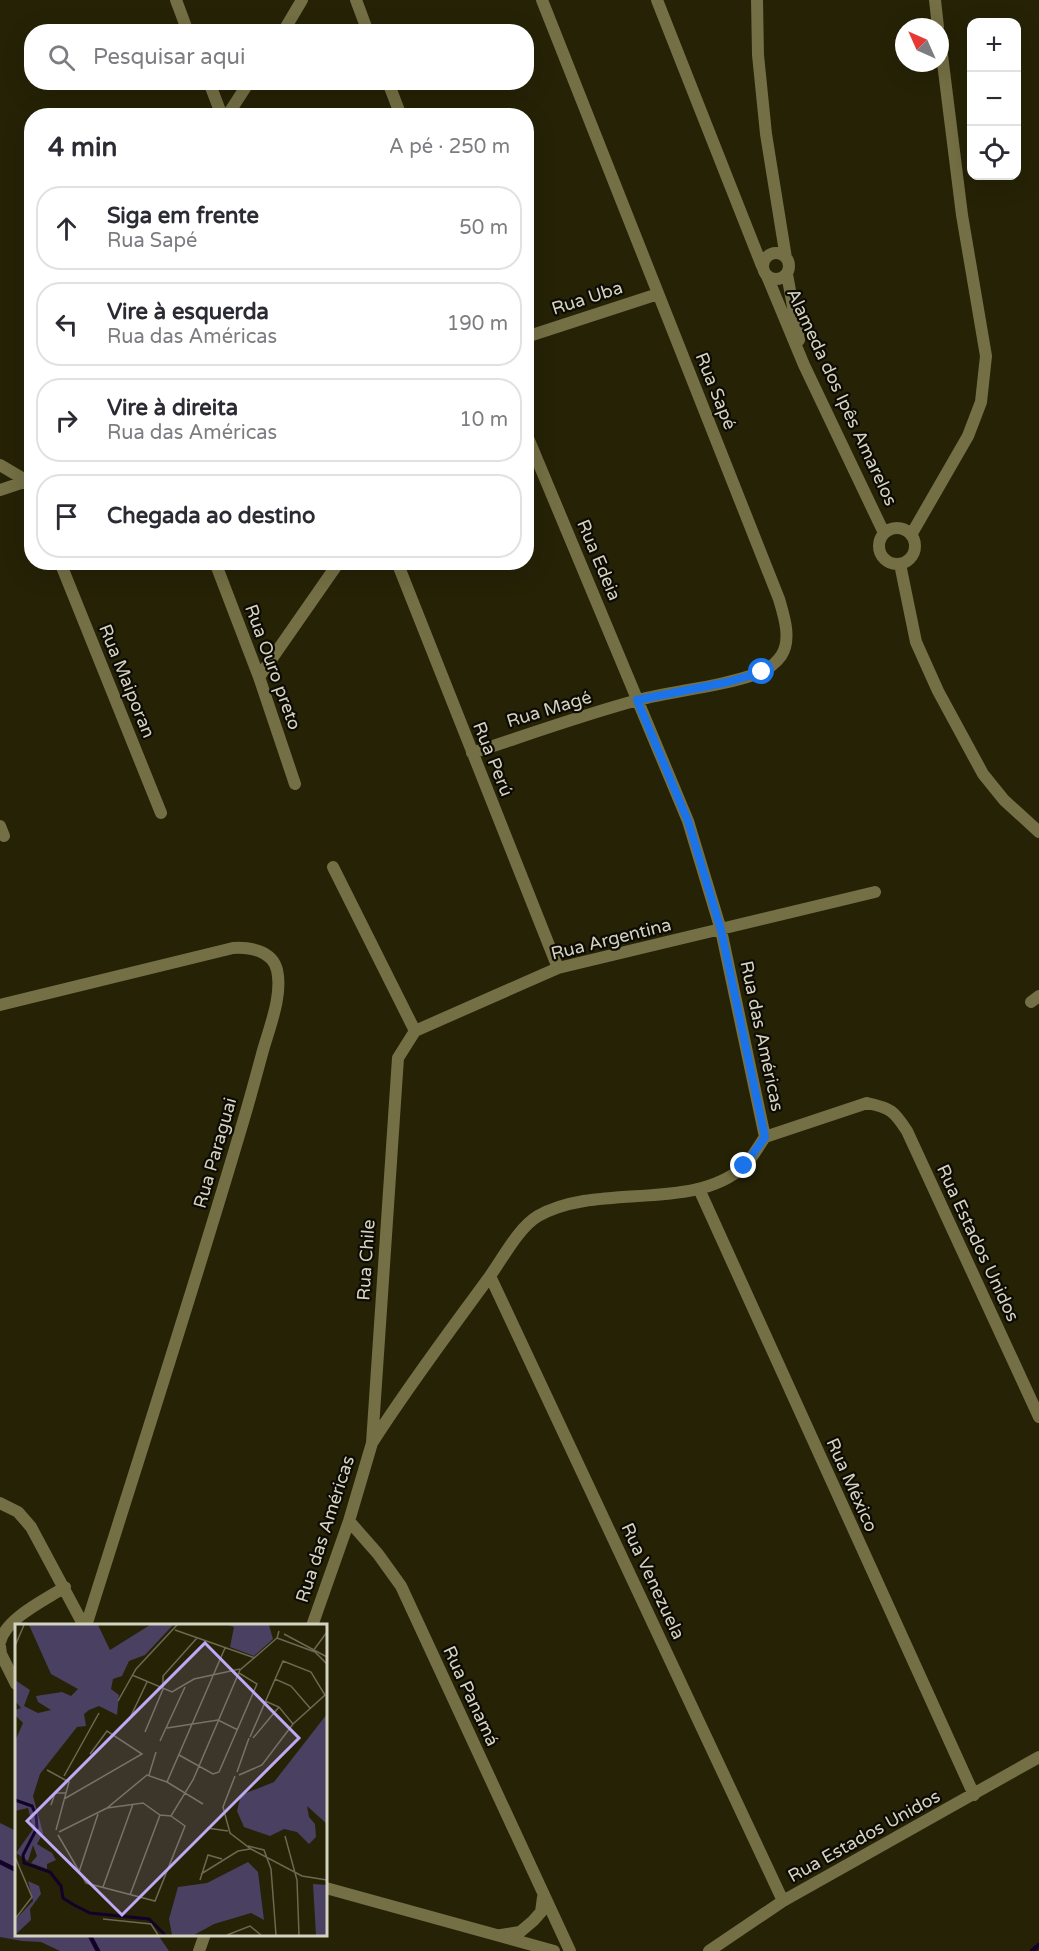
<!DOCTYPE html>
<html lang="pt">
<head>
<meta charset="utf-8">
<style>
	:root { --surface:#fff; --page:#f2f2f3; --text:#2b2b33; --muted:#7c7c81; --line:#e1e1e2 }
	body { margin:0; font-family:"Varela Round",sans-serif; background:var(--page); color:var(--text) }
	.controls { position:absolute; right:18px; top:18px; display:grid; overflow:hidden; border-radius:12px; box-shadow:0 6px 24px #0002 }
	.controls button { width:54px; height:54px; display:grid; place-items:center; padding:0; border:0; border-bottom:2px solid var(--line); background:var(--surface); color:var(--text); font:30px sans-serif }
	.compass { position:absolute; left:895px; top:18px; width:54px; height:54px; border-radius:50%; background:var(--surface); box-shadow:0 6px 24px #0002; rotate:315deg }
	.stop { position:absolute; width:18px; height:18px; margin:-14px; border:4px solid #1a73e8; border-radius:50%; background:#fff }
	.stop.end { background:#1a73e8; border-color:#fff; box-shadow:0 2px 6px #0008 }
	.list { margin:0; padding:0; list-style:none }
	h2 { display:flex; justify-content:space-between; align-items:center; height:78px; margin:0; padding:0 24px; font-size:26px }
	h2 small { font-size:20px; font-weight:400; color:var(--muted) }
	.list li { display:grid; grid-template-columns:39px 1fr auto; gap:18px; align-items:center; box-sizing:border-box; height:84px; margin:0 12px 12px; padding:0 12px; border:2px solid var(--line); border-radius:24px }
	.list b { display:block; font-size:22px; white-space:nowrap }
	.list p { margin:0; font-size:20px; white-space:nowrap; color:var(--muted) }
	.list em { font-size:20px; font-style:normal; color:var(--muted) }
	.icon { flex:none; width:33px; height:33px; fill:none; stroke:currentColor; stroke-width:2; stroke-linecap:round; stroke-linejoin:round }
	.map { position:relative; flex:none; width:1039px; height:1951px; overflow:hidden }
	.search { position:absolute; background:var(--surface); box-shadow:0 6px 24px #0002; left:24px; top:24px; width:510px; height:66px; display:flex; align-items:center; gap:15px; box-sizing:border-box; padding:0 21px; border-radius:24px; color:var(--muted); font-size:22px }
	.panel { position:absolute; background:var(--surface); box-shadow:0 6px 24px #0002; left:24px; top:108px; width:510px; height:462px; border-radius:24px }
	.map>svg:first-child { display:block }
	.green { fill:#494062 }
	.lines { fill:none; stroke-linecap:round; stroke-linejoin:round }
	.stream { stroke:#120229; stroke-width:4.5 }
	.street { stroke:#746f44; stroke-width:12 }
	.route { stroke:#1a73e8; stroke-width:8 }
	.labels { text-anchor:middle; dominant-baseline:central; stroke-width:4.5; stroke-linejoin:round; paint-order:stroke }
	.street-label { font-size:18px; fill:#d4d3c2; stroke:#0d0b03 }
	.inset-river { fill:none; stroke:#120229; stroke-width:3 }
	.inset-road { fill:none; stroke:#6b6951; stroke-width:1.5 }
	.view { fill:#bea9f5; fill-opacity:0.15; stroke:#bea9f5; stroke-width:3 }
	.inset-edge { fill:none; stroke:#d4d3c2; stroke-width:3 }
</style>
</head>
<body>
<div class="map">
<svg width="1039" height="1951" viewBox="0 0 1039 1951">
	<rect width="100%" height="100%" fill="#252206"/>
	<path class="green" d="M0,1823l16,8v103l142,1 11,16h-109l-19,-9 -19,-1 -22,-4z"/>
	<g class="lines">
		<path class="stream" d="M0,1862l16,8
			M89,1934l9,17
			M1032,1951l7,-6"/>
		<path class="street" d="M176,0l12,32
			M356,0l12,32
			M657,0l105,266
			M757,0l1,55 8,79 20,124
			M935,0l3,27
			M283,32l19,-32
			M209,82l13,34
			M388,82l13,34
			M227,116l22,-34
			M763 266a13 13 0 1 1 26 0a13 13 0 1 1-26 0Z
			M787,274l12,66
			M767,276l37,89 80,168
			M526,337l132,-43
			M0,465l27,16 5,11
			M0,490l30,-10
			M879 546a18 18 0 1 1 36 0a18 18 0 1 1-36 0Z
			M911,535l57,-99 13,-34 5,-46 -24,-141 -22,-176
			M60,562l101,251
			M215,562l44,115 36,107
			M397,562l161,406
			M900,564l16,78 22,49 45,83 21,26 35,32
			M259,677l80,-115
			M472,753c55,-18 110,-38 166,-53 40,-10 82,-13 121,-27 8,-3 17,-10 22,-17 11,-16 3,-40 -2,-57l-237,-599
			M0,826l4,10
			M333,867l82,164
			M1031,1002l8,-6
			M0,1005l233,-57c16,-1 39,2 44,22 6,26 -8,58 -15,84 -7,26 -14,52 -22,78 -49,165 -102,329 -154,494
			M765,1137l102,-34c24,5 27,8 40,28l132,286
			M699,1189l275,606
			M490,1276l293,625
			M372,1443c37,-58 78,-112 118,-167 13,-18 29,-49 48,-60 60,-34 155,-4 205,-49 9,-8 15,-20 22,-30l-44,-207 -33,-109 -162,-388
			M0,1503l18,9 13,15 53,99
			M349,1521l29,33 23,32 169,365
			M312,1626l37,-105 23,-78 26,-385 17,-27 143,-63 317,-76
			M0,1642c6,-24 45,-42 65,-55
			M0,1646l1,8 15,30
			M326,1888l228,63
			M501,1935l19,-3 13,-11 8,-9 2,-15
			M199,1951l6,-17
			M709,1951l74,-50 256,-144"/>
	</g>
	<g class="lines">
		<path class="route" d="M744,1166l21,-29 -44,-207 -33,-109 -51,-121 91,-18 34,-10"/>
	</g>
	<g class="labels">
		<g class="street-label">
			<text transform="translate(587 298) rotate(-18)">Rua Uba</text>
			<text transform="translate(716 391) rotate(68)">Rua Sapé</text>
			<text transform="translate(842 397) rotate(65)">Alameda dos Ipês Amarelos</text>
			<text transform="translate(599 560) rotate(67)">Rua Edeia</text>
			<text transform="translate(273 667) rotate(70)">Rua Ouro preto</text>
			<text transform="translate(127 681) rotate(68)">Rua Maiporan</text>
			<text transform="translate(549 709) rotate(-17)">Rua Magé</text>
			<text transform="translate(493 759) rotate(68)">Rua Perú</text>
			<text transform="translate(611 939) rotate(-14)">Rua Argentina</text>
			<text transform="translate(762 1036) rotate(78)">Rua das Américas</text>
			<text transform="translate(215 1153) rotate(-74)">Rua Paraguai</text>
			<text transform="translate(978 1243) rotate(65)">Rua Estados Unidos</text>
			<text transform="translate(366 1260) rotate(-86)">Rua Chile</text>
			<text transform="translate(852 1485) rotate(66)">Rua México</text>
			<text transform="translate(325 1529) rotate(-72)">Rua das Américas</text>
			<text transform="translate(653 1581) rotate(65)">Rua Venezuela</text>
			<text transform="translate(471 1696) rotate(65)">Rua Panamá</text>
			<text transform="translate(864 1836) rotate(-29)">Rua Estados Unidos</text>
		</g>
	</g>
	<g transform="translate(15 1624)">
		<rect width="312" height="312" fill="#252206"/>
		<path d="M14,1h69l12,25 40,-25h23l-28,30 -16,6 -7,15 -9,3 -2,10 8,6 -2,20 -18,-9 -10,4 -5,4 2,12 -9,1 -37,47 -7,22 10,37 -6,11 15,9 4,7 -9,4v5l-16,-6 6,-7 -4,-11 -5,16 -12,-8 17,-24 -5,-21 -13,3v-70l8,-18 -8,-8v-5l6,-2 -6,-7v-21l15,10 -6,16 14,7 13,-3 -13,-8 -2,-6 26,-4 9,4 7,-7 -27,-15zM213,1h41l4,14 -19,17 -24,-9 4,-20zM312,90v110l-20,-18 2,11 6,7 1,13 -7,7 -12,-12 -13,-3 -14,7 -26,-9 -7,-16 4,-16 33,-13zM233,238l10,10 6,48 -13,-7 -37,11 -20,11h-22l-3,-16 9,-32 29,-4zM13,257l11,5 2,8 -11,15 1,11 -16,15v-15l18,-19zM298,260l14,1v50h-11z" fill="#494062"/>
		<path class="inset-river" d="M0,176l17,6 4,9 1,13 -14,27 1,8 26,9 11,14 2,12 11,7 16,8 59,6 16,16"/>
		<path class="inset-road" d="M160,6l80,28M264,7l-2,7 38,14 12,12M269,10l43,23M0,22l9,-21M298,27l14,-19M117,51l40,17 22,-13 46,-10M260,55l16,7 19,22M103,77l18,-32 41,-44M250,77l14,6 14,17M114,96l18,-38M152,104l51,-8 20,10M130,108l18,-43v-13l34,-38M238,114l26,-31M145,117l25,-54M164,131l34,19 6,-2 38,-88 -18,-11M32,146l22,12 -13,48M222,148l12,-34M134,151l7,-23M224,151l23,-10 31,-41 32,-29 -14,-23 -28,-11 -33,76M49,152l35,-63M220,152l-12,31 7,26 21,16 51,27 25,4M152,158l58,-134M49,175l78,-45 -35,-23 -17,23M36,181l4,-12h11M92,184l36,-5 17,12 11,1 22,-36 47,-110 37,-32M192,204l21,3M44,208l48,-24 40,-33 20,7 36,22M43,211l28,48 69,18 30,-75 -14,-10M270,212l12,44 2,55M233,222l16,4 7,19 5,66M0,233l17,40 -17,22M64,248l19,-58M186,250l37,-23 12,-2M185,256l8,-25 14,4M88,263l30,-83M115,271l30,-80M88,295l48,5 7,11M212,311l23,-9 11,9"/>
		<path class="view" d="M190,19l94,95 -177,177 -95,-94z"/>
		<rect width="312" height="312" class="inset-edge"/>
	</g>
</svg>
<div class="controls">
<button>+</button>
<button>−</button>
<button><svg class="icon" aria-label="locate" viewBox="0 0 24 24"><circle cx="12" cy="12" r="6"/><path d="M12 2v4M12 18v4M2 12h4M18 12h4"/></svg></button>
</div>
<svg class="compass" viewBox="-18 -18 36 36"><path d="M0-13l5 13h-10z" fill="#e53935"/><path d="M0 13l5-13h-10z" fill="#7c7c81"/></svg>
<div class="stop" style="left:762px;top:672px"></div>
<div class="stop end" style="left:744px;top:1166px"></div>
<div class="search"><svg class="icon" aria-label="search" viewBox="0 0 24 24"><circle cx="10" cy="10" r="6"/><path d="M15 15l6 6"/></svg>Pesquisar aqui</div>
<section class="panel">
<h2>4 min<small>A pé · 250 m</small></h2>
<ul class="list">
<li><svg class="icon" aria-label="ahead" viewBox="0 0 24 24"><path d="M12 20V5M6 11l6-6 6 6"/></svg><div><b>Siga em frente</b><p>Rua Sapé</p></div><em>50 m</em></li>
<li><svg class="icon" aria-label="left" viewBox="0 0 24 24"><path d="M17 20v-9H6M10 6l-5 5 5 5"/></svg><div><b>Vire à esquerda</b><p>Rua das Américas</p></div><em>190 m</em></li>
<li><svg class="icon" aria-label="right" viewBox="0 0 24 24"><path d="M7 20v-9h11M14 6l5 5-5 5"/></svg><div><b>Vire à direita</b><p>Rua das Américas</p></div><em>10 m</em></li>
<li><svg class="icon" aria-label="arrive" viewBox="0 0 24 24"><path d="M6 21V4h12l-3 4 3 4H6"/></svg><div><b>Chegada ao destino</b></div></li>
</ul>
</section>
</div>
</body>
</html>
